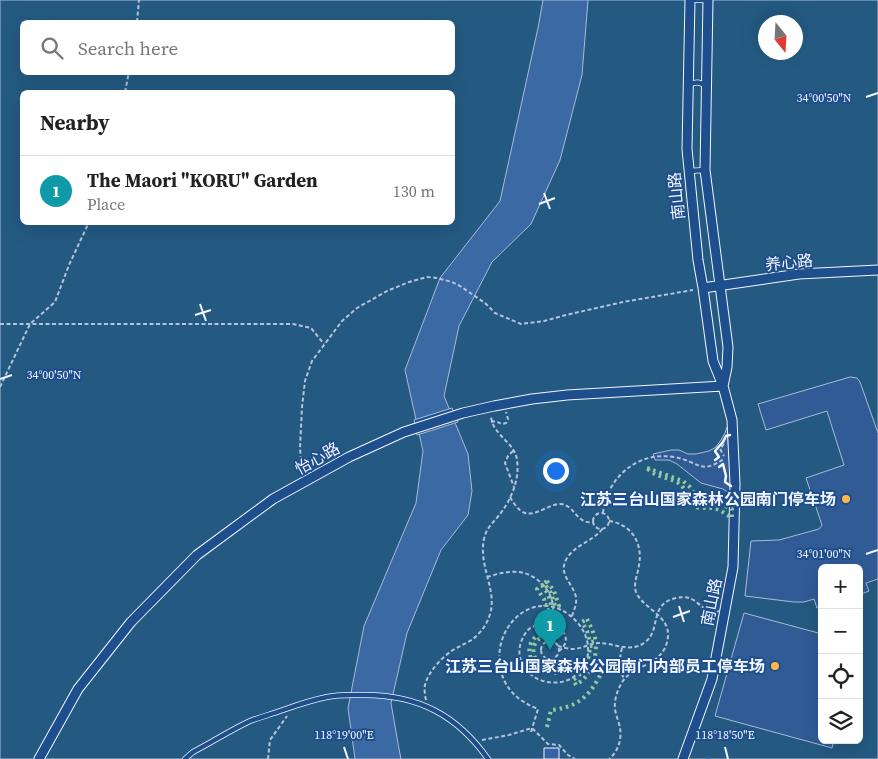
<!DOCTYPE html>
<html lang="en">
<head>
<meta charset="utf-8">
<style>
	:root { --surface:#fff; --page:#f6f6f6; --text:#222; --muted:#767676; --line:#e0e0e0; --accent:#1a73e8 }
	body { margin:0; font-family:"Source Serif 4","Noto Sans SC",serif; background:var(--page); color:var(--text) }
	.controls { position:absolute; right:15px; bottom:15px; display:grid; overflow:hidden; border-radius:8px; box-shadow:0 5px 20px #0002 }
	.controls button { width:45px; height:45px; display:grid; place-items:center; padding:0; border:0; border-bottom:1px solid var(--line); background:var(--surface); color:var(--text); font:25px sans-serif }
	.compass { position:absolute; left:758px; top:15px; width:45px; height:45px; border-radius:50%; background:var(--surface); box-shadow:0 5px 20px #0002; rotate:162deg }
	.you { position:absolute; left:555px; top:470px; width:18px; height:18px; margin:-12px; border:4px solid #fff; border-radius:50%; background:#1a73e8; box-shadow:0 0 0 8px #1a73e833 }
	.badge { display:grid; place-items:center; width:32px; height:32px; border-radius:50%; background:var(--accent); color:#fff; font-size:16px; font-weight:700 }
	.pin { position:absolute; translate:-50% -41px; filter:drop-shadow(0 1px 2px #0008) }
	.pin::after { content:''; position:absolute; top:26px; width:18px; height:15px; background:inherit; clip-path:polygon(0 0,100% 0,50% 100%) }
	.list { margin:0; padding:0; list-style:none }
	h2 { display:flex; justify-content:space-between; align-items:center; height:65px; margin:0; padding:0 20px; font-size:21px }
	h2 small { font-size:16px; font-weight:400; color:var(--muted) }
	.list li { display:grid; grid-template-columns:32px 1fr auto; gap:15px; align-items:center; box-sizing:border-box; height:70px; padding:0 20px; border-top:1px solid var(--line) }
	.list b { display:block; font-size:19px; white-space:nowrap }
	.list p { margin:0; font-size:16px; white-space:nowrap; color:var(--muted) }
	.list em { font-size:16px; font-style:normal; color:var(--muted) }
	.icon { flex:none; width:28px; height:28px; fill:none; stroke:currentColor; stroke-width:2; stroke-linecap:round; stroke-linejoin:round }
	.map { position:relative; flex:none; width:878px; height:759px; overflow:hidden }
	.search { position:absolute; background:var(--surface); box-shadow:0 5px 20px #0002; left:20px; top:20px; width:435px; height:55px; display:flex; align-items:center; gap:12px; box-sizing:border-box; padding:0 18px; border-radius:8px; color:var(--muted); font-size:19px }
	.panel { position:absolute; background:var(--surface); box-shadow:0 5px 20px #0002; left:20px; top:90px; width:435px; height:135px; border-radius:8px }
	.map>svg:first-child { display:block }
	.green { fill:#245a82; stroke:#a8bbd7; fill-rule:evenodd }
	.parking { fill:#305b95; stroke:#a8bbd7 }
	.water { fill:#3b69a3; stroke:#a8bbd7 }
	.pier { fill:#1f4e8c; stroke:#a8bbd7 }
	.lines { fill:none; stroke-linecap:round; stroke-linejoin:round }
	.stream { stroke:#3b69a3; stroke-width:3 }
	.building { fill:#3563a3; stroke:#f2f6ff }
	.service-casing { stroke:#f2f6ff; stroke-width:6 }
	.minor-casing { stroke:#f2f6ff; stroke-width:11 }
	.path { stroke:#b3c4dc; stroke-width:2; stroke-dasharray:4 2.5; stroke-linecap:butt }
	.service { stroke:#1f4e8c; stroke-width:4.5 }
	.minor { stroke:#1f4e8c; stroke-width:9 }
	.hedge { stroke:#97c8a6; stroke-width:4; stroke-dasharray:2.5 4; stroke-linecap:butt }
	.wall { stroke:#f2f6ff; stroke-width:2.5 }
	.ticks { fill:none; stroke:#f2f6ff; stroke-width:2 }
	.poi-dot { fill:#ffb74d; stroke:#1f4e8c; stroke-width:2 }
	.labels { text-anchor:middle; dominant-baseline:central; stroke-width:4; stroke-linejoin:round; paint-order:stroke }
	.street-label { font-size:16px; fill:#f2f6ff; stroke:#1f4e8c }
	.poi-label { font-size:16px; font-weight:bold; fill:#f2f6ff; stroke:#1f4e8c; text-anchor:end }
	.ticks-label { font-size:12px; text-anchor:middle; fill:#f2f6ff; stroke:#1f4e8c; stroke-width:4; stroke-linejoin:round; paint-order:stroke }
</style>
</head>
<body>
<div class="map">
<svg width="878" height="759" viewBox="0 0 878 759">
	<rect width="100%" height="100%" fill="#1f4e8c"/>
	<path class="green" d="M0,0h878v759h-878zM22,22h430v50h-430zM766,22h30v30h-30zM22,92h430v130h-430zM822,568h37v172h-37z"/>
	<path class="parking" d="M850,377l7,1 3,4 18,51v146l-12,4 3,8 -10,4v-27h-37v39l-5,1 -3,-9 -10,3h-10l-49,-6 6,-55 28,-1 40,-11 3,-4 -16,-47 38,-13 -17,-54 -61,19 -8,-26z
		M727,427l5,68 -9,-6 -22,-6 -24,-19 -8,-4h-14l-2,-6 18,-4h8l9,4h8l13,-3 7,-4 5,-7 4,-7z
		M744,613l78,21v106h12l-2,8 -117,-32z"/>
	<path class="water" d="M543,0h45l-6,75 -22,85 -29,64 -39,38 -33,64 -15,70 24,58 4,37 -4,24 -27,35 -34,83 -16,70 8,46 2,10h-46l-7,-51 16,-82 52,-123 7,-52 -18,-81 35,-92 60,-77 38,-173z"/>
	<path class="pier" d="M452,408l6,14 -41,13 -3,-15z"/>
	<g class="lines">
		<path class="stream" d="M708,759l1,-1"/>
	</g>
	<path class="building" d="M544,748h15v11h-15z"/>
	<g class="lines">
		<g class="service-casing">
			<path id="service" d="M695,0h9
				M689,85c7,-4 11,-3 17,1
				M689,171l16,-1
				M185,759l8,-7c19,-10 38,-22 57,-31 11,-4 22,-7 33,-11 14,-5 29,-10 44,-13 12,-3 26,-2 38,-2 53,0 92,20 123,64"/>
		</g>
		<g class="minor-casing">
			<path id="minor" d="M690,0l-3,149 11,111 5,28 10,73 10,25 4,-19 1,-20 -23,-177 3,-170
				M703,288l96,-14 79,-4
				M39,759l39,-70 53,-67 66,-67 76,-56 76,-42 55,-25 59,-19 31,-7 38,-7 35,-4 156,-9 9,34 3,64 -2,83 -21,112 -29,80"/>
		</g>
		<path class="path" d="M137,22l2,-22
			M125,92l4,-20
			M0,324h293l18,4 13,16
			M0,387l30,-63 25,-22 14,-37 20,-43
			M491,422l5,-1c4,2 5,4 10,2l2,-4 -2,-7
			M724,444l-4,5 4,7
			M513,451l-5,5 -3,7 9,24
			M302,473l-2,-25 2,-41 3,-26 7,-20 30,-40 15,-13 30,-17 22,-9 18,-5 10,1 15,4 8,4 25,17 10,10 26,11 23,-3 22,-6 57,-13 70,-12
			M510,497c3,5 6,10 10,13 12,11 28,-7 41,-6 15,2 15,21 33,18
			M603,513c4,-36 35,-62 71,-56 25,4 26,19 51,1
			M593 521a8 8 0 1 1 16 0a8 8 0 1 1-16 0Z
			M609,521c23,3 34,23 30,44 -1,9 -6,18 -3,27 6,16 34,23 32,45 -4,31 -36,26 -47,47 -4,7 -7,17 -6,25 1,7 4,13 5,19 2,11 -2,24 -11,31
			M487,577c10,-3 20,-6 31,-5 17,1 35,18 35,36 0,5 -1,10 -2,16
			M707 604a8 8 0 1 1 16 0a8 8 0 1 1-16 0Z
			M572,616c2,-6 5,-12 4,-19 -3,-14 -19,-23 -9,-39 9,-14 27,-17 36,-30
			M541 650a9 9 0 1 1 18 0a9 9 0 1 1-18 0Z
			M558,646c4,1 10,3 15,3 9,0 17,-6 26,-6 15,0 31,10 45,0 18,-12 4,-39 32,-45 22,-5 23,14 38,13
			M622,648c-3,12 -3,20 2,31
			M426,700c-1,-5 -2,-10 -1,-15 3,-13 17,-28 28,-35 7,-4 14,-7 20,-11 7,-6 13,-13 16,-22 10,-25 -11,-50 -5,-78 2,-11 10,-17 16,-25 11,-14 20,-35 17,-54 -2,-18 -25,-25 -26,-44
			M531,732l7,-23c-15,-6 -27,-14 -34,-29 -21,-50 33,-101 73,-58 8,9 12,20 11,32 -2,12 -9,21 -20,26 -25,10 -56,-10 -47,-38 2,-5 4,-9 8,-13 4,-3 9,-5 14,-6 17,-1 32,16 16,28
			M482,740l27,-5 23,-7 16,16 11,1 9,10 7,4
			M268,759l2,-19 17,-24"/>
		<use href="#service" class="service"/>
		<use href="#minor" class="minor"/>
		<path class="hedge" d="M647,468l36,13 6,5 7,10 8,1 6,-1 6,2 9,8 7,3v9c-7,-4 -13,-10 -21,-10 -5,-1 -11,1 -15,-1 -8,-3 -9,-16 -15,-22 -10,-8 -25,-7 -34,-17z
			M547,581l7,10 5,15h-4l-4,-13 -7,-10z
			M542,585l6,9 3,11h-6l-1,-6 -7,-10z
			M547,610h5l-2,11 -4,-1z
			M587,619l5,10 4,12 -6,1 -3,-11 -5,-9z
			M545,632l9,1v2c-35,-1 -21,46 11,31l2,4c-34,15 -53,-29 -22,-38z
			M590,646h6c-1,18 -4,28 -20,39l-3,-5c12,-8 16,-19 17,-34z
			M547,727l4,-17c35,-3 45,-24 58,-54"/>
		<path class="wall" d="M715,460l4,-3 -4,-6 8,-9 3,-6 4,-1
			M719,467l4,-3 3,12 -1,6 6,4"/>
	</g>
	<path class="ticks" d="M866,97l12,-4M544,193l6,16M539,204l16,-6M200,304l6,17M195,315l16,-5M0,379l12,-4M866,554l12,-4M679,606l5,16M673,617l17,-6M344,747l4,12M725,747l3,12"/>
	<g class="poi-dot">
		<circle cx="846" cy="499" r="5"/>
		<circle cx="775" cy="666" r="5"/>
	</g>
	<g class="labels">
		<g class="street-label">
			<text transform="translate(676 196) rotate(-96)">南山路</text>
			<text transform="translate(789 262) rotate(-6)">养心路</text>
			<text transform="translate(317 458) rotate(-29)">怡心路</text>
			<text transform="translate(711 602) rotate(-79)">南山路</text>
		</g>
		<g class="poi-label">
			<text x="836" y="499">江苏三台山国家森林公园南门停车场</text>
			<text x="765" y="666">江苏三台山国家森林公园南门内部员工停车场</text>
		</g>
	</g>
	<g class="ticks-label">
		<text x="824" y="102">34°00'50"N</text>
		<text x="54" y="379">34°00'50"N</text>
		<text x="824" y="558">34°01'00"N</text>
		<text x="344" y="739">118°19'00"E</text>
		<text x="725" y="739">118°18'50"E</text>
	</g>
</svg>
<div class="controls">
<button>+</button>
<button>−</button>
<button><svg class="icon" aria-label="locate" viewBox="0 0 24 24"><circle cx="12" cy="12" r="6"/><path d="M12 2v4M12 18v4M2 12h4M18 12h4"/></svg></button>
<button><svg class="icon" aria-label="layers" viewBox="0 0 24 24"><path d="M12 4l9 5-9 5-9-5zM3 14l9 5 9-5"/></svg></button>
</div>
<svg class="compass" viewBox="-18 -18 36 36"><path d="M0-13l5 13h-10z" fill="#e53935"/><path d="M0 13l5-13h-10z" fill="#767676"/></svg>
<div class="you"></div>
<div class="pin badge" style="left:550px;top:650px;background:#0f9aa8">1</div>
<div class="search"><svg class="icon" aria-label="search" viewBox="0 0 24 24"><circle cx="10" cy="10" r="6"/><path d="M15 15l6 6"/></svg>Search here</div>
<section class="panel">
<h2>Nearby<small></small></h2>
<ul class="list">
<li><span class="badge" style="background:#0f9aa8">1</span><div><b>The Maori &quot;KORU&quot; Garden</b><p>Place</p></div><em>130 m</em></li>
</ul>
</section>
</div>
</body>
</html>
